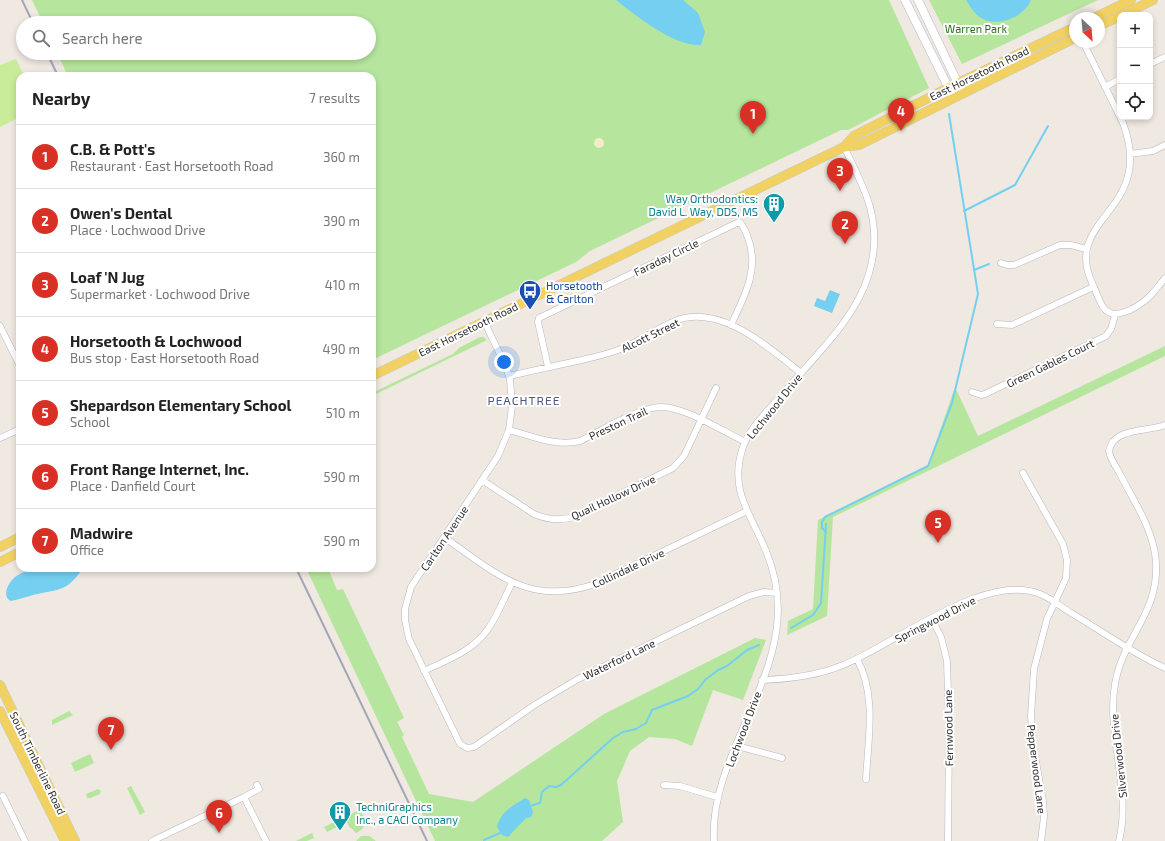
<!DOCTYPE html>
<html lang="en">
<head>
<meta charset="utf-8">
<style>
	:root { --surface:#fff; --page:#f2f2f2; --text:#222; --muted:#767676; --line:#e0e0e0; --accent:#d93025 }
	body { margin:0; font-family:"Exo 2",sans-serif; background:var(--page); color:var(--text) }
	.controls { position:absolute; right:12px; top:12px; display:grid; overflow:hidden; border-radius:8px; box-shadow:0 2px 6px #0003 }
	.controls button { width:36px; height:36px; display:grid; place-items:center; padding:0; border:0; border-bottom:1px solid var(--line); background:var(--surface); color:var(--text); font:20px sans-serif }
	.compass { position:absolute; left:1069px; top:12px; width:36px; height:36px; border-radius:50%; background:var(--surface); box-shadow:0 2px 6px #0003; rotate:154deg }
	.you { position:absolute; left:504px; top:362px; width:14px; height:14px; margin:-10px; border:3px solid #fff; border-radius:50%; background:#1a73e8; box-shadow:0 0 0 6px #1a73e833 }
	.badge { display:grid; place-items:center; width:26px; height:26px; border-radius:50%; background:var(--accent); color:#fff; font-size:13px; font-weight:700 }
	.pin { position:absolute; translate:-50% -33px; filter:drop-shadow(0 1px 2px #0008) }
	.pin::after { content:''; position:absolute; top:21px; width:14px; height:12px; background:inherit; clip-path:polygon(0 0,100% 0,50% 100%) }
	.list { margin:0; padding:0; list-style:none }
	h2 { display:flex; justify-content:space-between; align-items:center; height:52px; margin:0; padding:0 16px; font-size:17px }
	h2 small { font-size:13px; font-weight:400; color:var(--muted) }
	.list li { display:grid; grid-template-columns:26px 1fr auto; gap:12px; align-items:center; box-sizing:border-box; height:64px; padding:0 16px; border-top:1px solid var(--line) }
	.list b { display:block; font-size:15px; white-space:nowrap }
	.list p { margin:0; font-size:13px; white-space:nowrap; color:var(--muted) }
	.list em { font-size:13px; font-style:normal; color:var(--muted) }
	.icon { flex:none; width:22px; height:22px; fill:none; stroke:currentColor; stroke-width:2; stroke-linecap:round; stroke-linejoin:round }
	.map { position:relative; flex:none; width:1165px; height:841px; overflow:hidden }
	.search { position:absolute; background:var(--surface); box-shadow:0 2px 6px #0003; left:16px; top:16px; width:360px; height:44px; display:flex; align-items:center; gap:10px; box-sizing:border-box; padding:0 14px; border-radius:22px; color:var(--muted); font-size:15px }
	.panel { position:absolute; background:var(--surface); box-shadow:0 2px 6px #0003; left:16px; top:72px; width:360px; height:500px; border-radius:12px }
	.map>svg:first-child { display:block }
	.green { fill:#b6e59e }
	.sand { fill:#f3ecc5 }
	.pitch { fill:#c9ec9a }
	.water { fill:#75cff0 }
	.lines { fill:none; stroke-linecap:round; stroke-linejoin:round }
	.stream { stroke:#75cff0; stroke-width:2 }
	.street-casing { stroke:#b4b7c1; stroke-width:7 }
	.secondary-casing { stroke:#b4b7c1; stroke-width:9 }
	.primary-casing { stroke:#c9c9c9; stroke-width:10 }
	.street { stroke:#fff; stroke-width:6 }
	.secondary { stroke:#fff; stroke-width:8 }
	.primary { stroke:#f2d163; stroke-width:9 }
	.rail { stroke:#a3a6b8; stroke-width:2 }
	.labels { text-anchor:middle; dominant-baseline:central; stroke-width:4; stroke-linejoin:round; paint-order:stroke }
	.park-label { font-size:11px; fill:#2c6e1b; stroke:#fff }
	.street-label { font-size:11px; fill:#2e2e2e; stroke:#fff }
	.culture-label { font-size:11px; fill:#0d838f; stroke:#fff; text-anchor:end }
	.transit-label { font-size:11px; fill:#164399; stroke:#fff; text-anchor:start }
	.neighbourhood-label { font-size:12px; letter-spacing:1px; fill:#4d5680; stroke:#fff }
</style>
</head>
<body>
<div class="map">
<svg width="1165" height="841" viewBox="0 0 1165 841">
	<rect width="100%" height="100%" fill="#efe9e1"/>
	<path class="green" d="M32,0h857l40,88 -81,42h-7l-251,121 -14,11 -204,98v-284h-304l-11,-23h312v-30h-326z
		M929,0h169l-136,64z
		M480,337h3l4,3 -115,56v-3l81,-39 6,-6z
		M1165,346v10l-332,161 -6,99 -40,19 1,-14 25,-12 5,-89 110,-55 27,-78 23,49z
		M306,568h22l9,22 6,-1 61,129 -7,4 7,13 -2,2 27,57 44,8 131,-88 151,-76 11,2 -23,60 -30,-10 -21,56 -17,-7 -26,-2 -19,14 -13,30 6,41 -21,19h-167z
		M69,711l4,4 -21,10v-5z
		M90,754l4,9 -19,9 -4,-9z
		M131,786l14,26 -5,3 -13,-27z
		M98,789l3,2 -1,3 -10,4h-3l-1,-4z
		M359,810l7,9c-1,7 -3,11 -10,14l-5,-5h-1l-3,-6 -20,10 -3,-5z
		M312,833l2,5 -7,3h-11z
		M361,836h8l7,5h-20z"/>
	<path class="sand" d="M594 143a5 5 0 1 1 10 0a5 5 0 1 1-10 0Z"/>
	<path class="pitch" d="M16,59l8,17h-4v41l-20,10v-62z"/>
	<path class="water" d="M616,0h67l15,13 7,19 -4,13c-26,2 -65,-29 -85,-45z
		M966,0h65c-7,18 -37,30 -54,15 -4,-4 -8,-10 -11,-15z
		M830,290l10,4 -8,19 -18,-7 3,-8 8,3z
		M33,568h50c-14,20 -19,21 -41,25 -11,2 -21,6 -31,8 -11,-5 -1,-22 7,-26 5,-3 10,-5 15,-7z
		M525,798l4,2 4,12 -2,5 -5,1 -18,19 -6,-2 -5,-8c3,-15 17,-22 28,-29z"/>
	<g class="lines">
		<path class="stream" d="M964,211l51,-26 33,-59
			M974,270l15,-6
			M826,532l-4,-4v-6l3,-5 103,-51 24,-63 26,-109 -29,-180
			M791,628l22,-13 8,-12 5,-79
			M530,806l10,-3 2,-11 7,-6 7,1 5,-2 52,-47 10,-6 13,-3 10,-6 6,-13 36,-14 10,-7 7,-9 13,-10 9,-4 20,-16 12,-5
			M484,840l16,-7"/>
		<g class="street-casing">
			<path id="street" d="M1083,42l40,81c6,16 9,31 6,48 -8,47 -62,60 -36,114 3,7 6,15 10,22 7,10 17,7 27,3 18,-9 23,-17 35,-32
				M1150,64l15,-7
				M1105,87l15,-8
				M1130,154l23,-3 12,-6
				M1001,263l6,2h7l46,-20h11l15,4
				M484,321l21,44 5,14 2,27 -3,24 -11,26 -87,131 -6,22v11l4,19 51,105 7,4 7,-1 62,-43 42,-25 171,-83 15,-4 13,1
				M997,324l15,1 81,-38
				M0,326l20,40
				M548,367l-10,-45 1,-4 200,-96c4,3 7,10 9,16 12,31 -4,59 -17,87
				M509,376c22,-5 45,-10 68,-15 14,-3 28,-6 41,-11 20,-7 37,-21 57,-29 45,-18 93,26 126,52
				M972,392l9,3 4,-1 121,-58 5,-7 4,-14
				M509,430c23,6 47,17 71,11 21,-10 59,-34 81,-34 24,0 62,24 84,35
				M0,438l20,-9
				M1023,473l40,71 4,16 -1,18 -19,41 -13,50 -3,47 2,29 10,56 1,16 -3,24
				M482,480l52,34c14,6 26,7 40,3l99,-49 11,-12 32,-68
				M445,538c51,35 84,69 150,46l152,-73
				M932,619l9,18 6,24 2,68 -1,112
				M857,659c20,36 11,81 9,120
				M424,671c23,-11 49,-20 64,-42 10,-14 16,-31 24,-46
				M762,680c28,-1 55,-4 81,-15 51,-20 142,-94 197,-71 11,4 21,13 31,19 31,18 61,40 94,55
				M737,746l45,12
				M664,785l16,1 37,11
				M3,796l22,45
				M244,797l22,44
				M152,841l92,-44 15,-8 -2,-4
				M714,841c-5,-78 63,-151 64,-230 0,-20 -4,-41 -12,-60 -14,-35 -37,-60 -24,-101 7,-23 27,-40 42,-58 47,-54 107,-105 86,-185 -6,-21 -16,-40 -26,-60
				M1119,841c13,-53 -13,-104 -4,-157 8,-48 44,-69 41,-122 -2,-31 -21,-59 -35,-86 -4,-8 -11,-17 -12,-25 4,-24 38,-19 56,-26"/>
		</g>
		<g class="secondary-casing">
			<path id="secondary" d="M905,0l48,97
				M918,0l44,92"/>
		</g>
		<g class="primary-casing">
			<path id="primary" d="M1122,15l31,-15
				M1094,18l37,-18
				M1099,26l21,-10
				M844,147l10,-11 94,-48 127,-61
				M372,376l447,-217 25,-12 15,-2 216,-107
				M0,547l20,-10
				M0,562l20,-10
				M0,685l75,156
				M0,711l65,130"/>
		</g>
		<use href="#street" class="street"/>
		<use href="#secondary" class="secondary"/>
		<use href="#primary" class="primary"/>
		<path class="rail" d="M22,0l11,23
			M47,53l11,23
			M296,568l131,273"/>
	</g>
	<defs>
		<g id="building-pin" transform="scale(1.15)"><path d="M0 17L-7.5 6A9.5 9.5 0 1 1 7.5 6Z" fill="#0f9aa8" stroke="#fff"/><path d="M-4-6H4V6H1V3H-1V6H-4ZM-2.5-4.3h1.7v1.8h-1.7ZM.8-4.3h1.7v1.8H.8ZM-2.5-1h1.7V.8h-1.7ZM.8-1h1.7V.8H.8Z" fill="#fff"/></g>
		<g id="bus-pin" transform="scale(1.15)"><path d="M0 17L-7.5 6A9.5 9.5 0 1 1 7.5 6Z" fill="#1a4fb4" stroke="#fff"/><path d="M-5-6H5V4H4V6H2V4H-2V6H-4V4H-5ZM-3.5-4V0h7V-4ZM-3.5 1.2v1.5H-2V1.2ZM2 1.2v1.5H3.5V1.2Z" fill="#fff"/></g>
	</defs>
	<g fill-rule="evenodd">
		<use href="#building-pin" x="774" y="204"/>
		<use href="#bus-pin" x="530" y="291"/>
		<use href="#building-pin" x="340" y="812"/>
	</g>
	<g class="labels">
		<g class="park-label">
			<text x="976" y="28">Warren Park</text>
		</g>
		<g class="street-label">
			<text transform="translate(979 73) rotate(-26)">East Horsetooth Road</text>
			<text transform="translate(666 257) rotate(-26)">Faraday Circle</text>
			<text transform="translate(468 329) rotate(-26)">East Horsetooth Road</text>
			<text transform="translate(650 335) rotate(-26)">Alcott Street</text>
			<text transform="translate(1050 363) rotate(-26)">Green Gables Court</text>
			<text transform="translate(774 406) rotate(-51)">Lochwood Drive</text>
			<text transform="translate(618 423) rotate(-25)">Preston Trail</text>
			<text transform="translate(613 497) rotate(-25)">Quail Hollow Drive</text>
			<text transform="translate(444 538) rotate(-56)">Carlton Avenue</text>
			<text transform="translate(628 568) rotate(-25)">Collindale Drive</text>
			<text transform="translate(935 619) rotate(-27)">Springwood Drive</text>
			<text transform="translate(619 659) rotate(-26)">Waterford Lane</text>
			<text transform="translate(948 728) rotate(-91)">Fernwood Lane</text>
			<text transform="translate(743 729) rotate(-69)">Lochwood Drive</text>
			<text transform="translate(1118 756) rotate(-96)">Silverwood Drive</text>
			<text transform="translate(38 763) rotate(64)">South Timberline Road</text>
			<text transform="translate(1037 769) rotate(83)">Pepperwood Lane</text>
		</g>
		<g class="culture-label">
			<text x="758" y="198">Way Orthodontics:<tspan x="758" dy="13">David L. Way, DDS, MS</tspan></text>
			<text x="356" y="806" text-anchor="start">TechniGraphics<tspan x="356" dy="13">Inc., a CACI Company</tspan></text>
		</g>
		<g class="transit-label">
			<text x="546" y="285">Horsetooth<tspan x="546" dy="13">&amp; Carlton</tspan></text>
		</g>
		<g class="neighbourhood-label">
			<text x="524" y="400">PEACHTREE</text>
		</g>
	</g>
</svg>
<div class="controls">
<button>+</button>
<button>−</button>
<button><svg class="icon" aria-label="locate" viewBox="0 0 24 24"><circle cx="12" cy="12" r="6"/><path d="M12 2v4M12 18v4M2 12h4M18 12h4"/></svg></button>
</div>
<svg class="compass" viewBox="-18 -18 36 36"><path d="M0-13l5 13h-10z" fill="#e53935"/><path d="M0 13l5-13h-10z" fill="#767676"/></svg>
<div class="you"></div>
<div class="pin badge" style="left:753px;top:134px">1</div>
<div class="pin badge" style="left:845px;top:244px">2</div>
<div class="pin badge" style="left:840px;top:191px">3</div>
<div class="pin badge" style="left:901px;top:131px">4</div>
<div class="pin badge" style="left:938px;top:543px">5</div>
<div class="pin badge" style="left:219px;top:833px">6</div>
<div class="pin badge" style="left:111px;top:750px">7</div>
<div class="search"><svg class="icon" aria-label="search" viewBox="0 0 24 24"><circle cx="10" cy="10" r="6"/><path d="M15 15l6 6"/></svg>Search here</div>
<section class="panel">
<h2>Nearby<small>7 results</small></h2>
<ul class="list">
<li><span class="badge">1</span><div><b>C.B. &amp; Pott's</b><p>Restaurant · East Horsetooth Road</p></div><em>360 m</em></li>
<li><span class="badge">2</span><div><b>Owen's Dental</b><p>Place · Lochwood Drive</p></div><em>390 m</em></li>
<li><span class="badge">3</span><div><b>Loaf 'N Jug</b><p>Supermarket · Lochwood Drive</p></div><em>410 m</em></li>
<li><span class="badge">4</span><div><b>Horsetooth &amp; Lochwood</b><p>Bus stop · East Horsetooth Road</p></div><em>490 m</em></li>
<li><span class="badge">5</span><div><b>Shepardson Elementary School</b><p>School</p></div><em>510 m</em></li>
<li><span class="badge">6</span><div><b>Front Range Internet, Inc.</b><p>Place · Danfield Court</p></div><em>590 m</em></li>
<li><span class="badge">7</span><div><b>Madwire</b><p>Office</p></div><em>590 m</em></li>
</ul>
</section>
</div>
</body>
</html>
